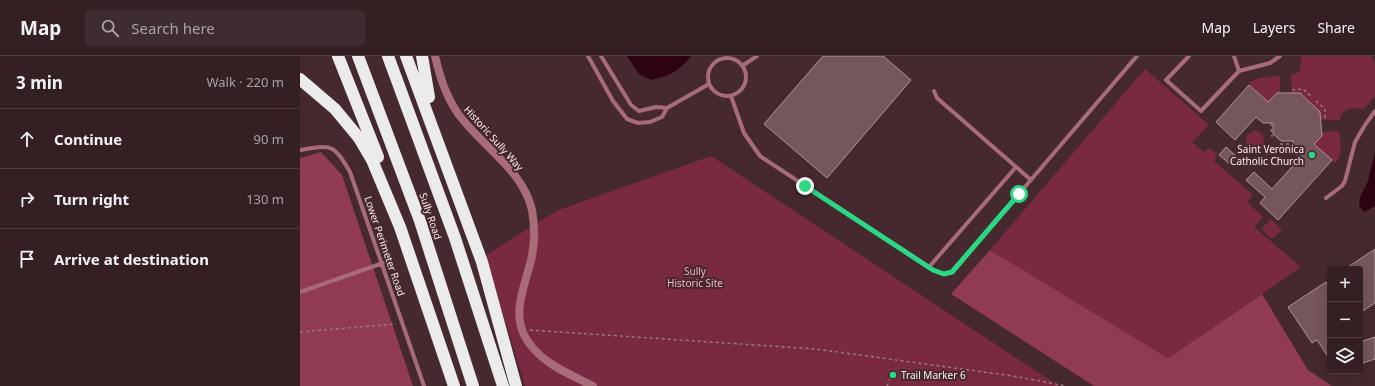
<!DOCTYPE html>
<html lang="en">
<head>
<meta charset="utf-8">
<style>
	:root { --surface:#341f23; --page:#3f2c30; --text:#f1f3f6; --muted:#a9a2a6; --line:#4e3d41 }
	body { margin:0; font-family:"Noto Sans",sans-serif; background:var(--page); color:var(--text) }
	.controls { position:absolute; right:12px; bottom:12px; display:grid; overflow:hidden; border-radius:4px; box-shadow:0 4px 16px #0002 }
	.controls button { width:36px; height:36px; display:grid; place-items:center; padding:0; border:0; border-bottom:1px solid var(--line); background:var(--surface); color:var(--text); font:20px sans-serif }
	.stop { position:absolute; width:12px; height:12px; margin:-9px; border:3px solid #2ad884; border-radius:50%; background:#fff }
	.stop.end { background:#2ad884; border-color:#fff; box-shadow:0 1px 4px #0008 }
	.list { margin:0; padding:0; list-style:none }
	h2 { display:flex; justify-content:space-between; align-items:center; height:52px; margin:0; padding:0 16px; font-size:17px }
	h2 small { font-size:13px; font-weight:400; color:var(--muted) }
	.list li { display:grid; grid-template-columns:26px 1fr auto; gap:12px; align-items:center; box-sizing:border-box; height:60px; padding:0 16px; border-top:1px solid var(--line) }
	.list b { display:block; font-size:15px; white-space:nowrap }
	.list em { font-size:13px; font-style:normal; color:var(--muted) }
	.icon { flex:none; width:22px; height:22px; fill:none; stroke:currentColor; stroke-width:2; stroke-linecap:round; stroke-linejoin:round }
	.map { position:relative; flex:none; width:1075px; height:330px; overflow:hidden }
	header { display:flex; align-items:center; gap:24px; box-sizing:border-box; height:56px; padding:0 20px; background:var(--surface); border-bottom:1px solid var(--line) }
	header strong { font-size:19px }
	nav { display:flex; gap:22px; margin-inline-start:auto; font-size:14px }
	.search { width:280px; height:36px; background:var(--page); display:flex; align-items:center; gap:10px; box-sizing:border-box; padding:0 14px; border-radius:4px; color:var(--muted); font-size:15px }
	main { display:flex }
	aside { flex:1; background:var(--surface) }
	.map>svg:first-child { display:block }
	.green { fill:#792a41 }
	.forest { fill:#913b52 }
	.water { fill:#2e0311 }
	.building { fill:#75565c; stroke:#b49198 }
	.lines { fill:none; stroke-linecap:round; stroke-linejoin:round }
	.path { stroke:#937b7f; stroke-width:1.5; stroke-dasharray:3 3; stroke-linecap:butt }
	.lane { stroke:#a86b78; stroke-width:4 }
	.street { stroke:#a86b78; stroke-width:8 }
	.highway { stroke:#ebebeb; stroke-width:12 }
	.route { stroke:#2ad884; stroke-width:5 }
	.poi-dot { fill:#2ad884; stroke:#45292f; stroke-width:1.5 }
	.labels { text-anchor:middle; dominant-baseline:central; stroke-width:4; stroke-linejoin:round; paint-order:stroke }
	.street-label { font-size:10px; fill:#fdeaed; stroke:#45292f }
	.poi-label { font-size:10px; fill:#fdeaed; stroke:#45292f; text-anchor:end }
	.park-label { font-size:10px; fill:#fcb1c0; stroke:#45292f }
</style>
</head>
<body>
<header>
<strong>Map</strong>
<div class="search"><svg class="icon" aria-label="search" viewBox="0 0 24 24"><circle cx="10" cy="10" r="6"/><path d="M15 15l6 6"/></svg>Search here</div>
<nav><a>Map</a><a>Layers</a><a>Share</a></nav>
</header>
<main>
<aside>
<h2>3 min<small>Walk · 220 m</small></h2>
<ul class="list">
<li><svg class="icon" aria-label="ahead" viewBox="0 0 24 24"><path d="M12 20V5M6 11l6-6 6 6"/></svg><div><b>Continue</b></div><em>90 m</em></li>
<li><svg class="icon" aria-label="right" viewBox="0 0 24 24"><path d="M7 20v-9h11M14 6l5 5-5 5"/></svg><div><b>Turn right</b></div><em>130 m</em></li>
<li><svg class="icon" aria-label="arrive" viewBox="0 0 24 24"><path d="M6 21V4h12l-3 4 3 4H6"/></svg><div><b>Arrive at destination</b></div></li>
</ul>
</aside>
<div class="map">
<svg width="1075" height="330" viewBox="0 0 1075 330">
	<rect width="100%" height="100%" fill="#45292f"/>
	<path class="green" d="M1001,0h71l3,8v32l-11,13c-9,-2 -23,-1 -24,11h-19l-1,-8 -20,-19h-8l-1,-18 9,-4z
		M845,13l64,56 -17,17 12,10 6,-4 7,6 -3,7 39,34 -6,7 16,15 -9,10 47,40 -133,91 -178,-108z
		M980,20v17l-12,9 -20,-19 12,-5z
		M946 84a9 9 0 1 1 18 0a9 9 0 1 1-18 0Z
		M1039,75c2,10 4,25 -4,32l-21,-19 8,-8 -1,-4z
		M411,100l348,230h-534l-40,-130 71,-45z
		M971,163l11,11 -10,9 -11,-10z"/>
	<path class="forest" d="M21,96l21,23 71,211h-113v-228z
		M690,194l178,108 94,-64 46,76 24,16h-238l-143,-92z"/>
	<path class="water" d="M327,0h64c-13,16 -20,19 -40,24l-12,-6z
		M1075,96v54l-11,6 -5,-6 1,-9 8,-16z"/>
	<path class="building" d="M523,0h60l28,24 -84,98 -63,-54z
		M949,29l19,17 9,-9h23l20,19 2,24 -8,8 18,16 -54,60 -18,-17 5,-6 -19,-17 8,-8 18,17 28,-31 -6,-6 -1,-11h-12l-8,-7v-11h-10l-7,-6 -21,23 -19,-18z
		M926,91l11,10 -7,7 -11,-9z
		M1075,193v54l-15,10v-44h-15z
		M1026,226l4,6v72l-13,-20 -5,3 -24,-36z
		M1075,281v22l-15,5v-22z"/>
	<g class="lines">
		<path class="path" d="M992,34l11,-1 9,8
			M1016,45l9,8v11
			M971,67l1,14
			M980,88h14
			M230,274l286,19 197,27 53,10
			M0,276l96,-8
			M587,330l3,-7"/>
		<path class="lane" d="M288,0l25,45 14,18 11,4 12,-1 12,-5 5,-9 42,-24
			M301,0l30,49 8,6 17,-4 11,1
			M889,0l-23,24 35,31 38,-40 31,-8 10,-7
			M934,0l5,15
			M408 21a19 19 0 1 1 38 0a19 19 0 1 1-38 0Z
			M442,10l15,-10
			M634,35l3,7 94,82
			M431,40l13,37 16,23 173,114 10,4 9,-2 185,-216
			M0,94c32,-5 33,-7 50,22l74,214
			M1026,142l16,-12 3,-5 10,-39 10,-17 10,-14
			M629,211l87,-100
			M0,236l83,-29"/>
		<path class="street" d="M135,0c5,21 11,41 24,59 23,31 64,55 73,95 3,17 3,37 -2,54 -6,24 -17,47 -6,71 14,27 43,38 69,51"/>
		<path class="highway" d="M38,0l40,101
			M58,0l62,165 53,165
			M88,0l67,182 48,148
			M106,0l76,206 34,124
			M122,0l7,41
			M0,23l35,30 24,29 13,22 28,67 54,159"/>
	</g>
	<g class="lines">
		<path class="route" d="M505,130l128,84 11,4 8,-2 67,-78"/>
	</g>
	<g class="poi-dot">
		<circle cx="1012" cy="99" r="4"/>
		<circle cx="593" cy="319" r="4"/>
	</g>
	<g class="labels">
		<g class="street-label">
			<text transform="translate(194 82) rotate(48)">Historic Sully Way</text>
			<text transform="translate(131 160) rotate(71)">Sully Road</text>
			<text transform="translate(85 190) rotate(71)">Lower Perimeter Road</text>
		</g>
		<g class="poi-label">
			<text x="1004" y="93">Saint Veronica<tspan x="1004" dy="12">Catholic Church</tspan></text>
			<text x="601" y="319" text-anchor="start">Trail Marker 6</text>
		</g>
		<g class="park-label">
			<text x="395" y="215">Sully<tspan x="395" dy="12">Historic Site</tspan></text>
		</g>
	</g>
</svg>
<div class="controls">
<button>+</button>
<button>−</button>
<button><svg class="icon" aria-label="layers" viewBox="0 0 24 24"><path d="M12 4l9 5-9 5-9-5zM3 14l9 5 9-5"/></svg></button>
</div>
<div class="stop" style="left:719px;top:138px"></div>
<div class="stop end" style="left:505px;top:130px"></div>
</div>
</main>
</body>
</html>
